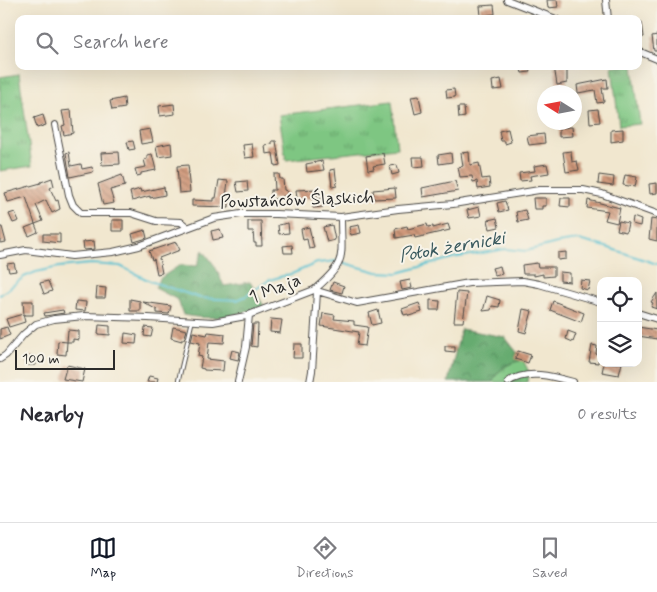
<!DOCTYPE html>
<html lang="en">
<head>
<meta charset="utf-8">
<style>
	:root { --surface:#fff; --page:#f7f7f7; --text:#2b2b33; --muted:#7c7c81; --line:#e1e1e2; --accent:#111827 }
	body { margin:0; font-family:Mynerve,sans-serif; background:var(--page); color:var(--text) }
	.controls { position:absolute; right:15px; bottom:15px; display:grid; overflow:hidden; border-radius:10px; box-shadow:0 5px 20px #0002 }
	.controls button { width:45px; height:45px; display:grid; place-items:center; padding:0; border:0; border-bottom:1px solid var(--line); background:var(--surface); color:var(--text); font:25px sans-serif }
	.compass { position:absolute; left:537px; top:85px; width:45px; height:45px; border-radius:50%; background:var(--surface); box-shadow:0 5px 20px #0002; rotate:281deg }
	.scale { position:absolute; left:15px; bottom:12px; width:100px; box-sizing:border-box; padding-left:5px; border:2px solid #2b2b2b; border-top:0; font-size:14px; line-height:18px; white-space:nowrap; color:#2b2b2b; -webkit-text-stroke:4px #f7f3e8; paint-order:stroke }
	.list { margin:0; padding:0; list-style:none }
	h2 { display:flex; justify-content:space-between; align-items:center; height:65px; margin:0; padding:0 20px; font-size:21px }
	h2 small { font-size:16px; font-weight:400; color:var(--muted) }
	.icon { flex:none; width:28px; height:28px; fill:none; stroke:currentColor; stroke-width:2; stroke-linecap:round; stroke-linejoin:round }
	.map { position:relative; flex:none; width:657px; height:382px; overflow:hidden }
	.search { position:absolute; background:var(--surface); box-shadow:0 5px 20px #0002; left:15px; right:15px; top:15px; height:55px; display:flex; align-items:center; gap:12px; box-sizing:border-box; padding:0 18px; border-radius:10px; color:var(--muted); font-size:19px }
	.sheet { height:140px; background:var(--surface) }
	nav { display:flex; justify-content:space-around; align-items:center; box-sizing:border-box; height:70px; border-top:1px solid var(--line); background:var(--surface); font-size:14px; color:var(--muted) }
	nav a { display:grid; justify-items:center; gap:2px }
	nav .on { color:var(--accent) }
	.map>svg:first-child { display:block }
	.grass { fill:url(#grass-tufts); stroke:#547856 }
	.forest { fill:url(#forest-crowns); stroke:#486b4e }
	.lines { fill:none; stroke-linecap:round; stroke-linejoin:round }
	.stream { stroke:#56c1d1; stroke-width:2 }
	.building { fill:url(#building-back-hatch) }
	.lane-casing { stroke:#494744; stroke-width:5 }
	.street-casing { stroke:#494744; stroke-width:8 }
	.lane { stroke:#fff; stroke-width:3 }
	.street { stroke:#fff; stroke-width:6 }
	.labels { text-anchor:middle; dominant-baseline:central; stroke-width:4; stroke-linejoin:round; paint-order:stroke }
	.street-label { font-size:18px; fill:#2b2b2b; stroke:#f7f3e8 }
	.water-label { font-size:19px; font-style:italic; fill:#38585d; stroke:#f7f3e8 }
</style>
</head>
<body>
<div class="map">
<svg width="657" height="382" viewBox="0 0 657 382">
	<defs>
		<pattern id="grass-tufts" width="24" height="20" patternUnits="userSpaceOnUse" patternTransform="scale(1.25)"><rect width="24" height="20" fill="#7ec682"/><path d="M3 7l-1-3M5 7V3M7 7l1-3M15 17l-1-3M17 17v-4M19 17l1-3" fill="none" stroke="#67a16b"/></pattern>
		<pattern id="forest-crowns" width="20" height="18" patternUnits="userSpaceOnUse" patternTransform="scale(1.25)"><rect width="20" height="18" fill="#66ab70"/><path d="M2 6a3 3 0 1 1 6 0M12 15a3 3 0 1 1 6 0" fill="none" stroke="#548b5c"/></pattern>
		<pattern id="building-back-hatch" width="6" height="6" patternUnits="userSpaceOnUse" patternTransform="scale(1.25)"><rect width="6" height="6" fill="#d0997b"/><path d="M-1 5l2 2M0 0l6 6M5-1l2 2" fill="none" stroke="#a97d65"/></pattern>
	</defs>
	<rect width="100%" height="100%" fill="#f7f3e8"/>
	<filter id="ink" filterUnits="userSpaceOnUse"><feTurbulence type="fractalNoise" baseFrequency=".02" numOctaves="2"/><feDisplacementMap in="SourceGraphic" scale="10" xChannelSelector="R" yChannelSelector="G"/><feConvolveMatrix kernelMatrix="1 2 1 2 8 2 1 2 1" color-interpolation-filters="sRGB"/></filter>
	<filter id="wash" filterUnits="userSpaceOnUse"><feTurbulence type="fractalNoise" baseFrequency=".0096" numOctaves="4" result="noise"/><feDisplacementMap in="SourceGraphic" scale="20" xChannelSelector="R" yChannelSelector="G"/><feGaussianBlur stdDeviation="1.12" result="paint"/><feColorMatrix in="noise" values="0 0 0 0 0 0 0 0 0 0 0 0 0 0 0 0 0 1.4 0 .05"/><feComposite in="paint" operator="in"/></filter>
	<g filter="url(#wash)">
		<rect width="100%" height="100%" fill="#f1e7cf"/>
		<path class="grass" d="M612,66h21l7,58 -21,2z
			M19,74l13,92 -32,5v-94z
			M392,101l5,47 -111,12 -7,-45z
			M523,360l7,14 -3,8h-35c7,-14 16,-19 31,-22z"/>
		<path class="forest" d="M203,250l12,16 9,20 26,-4 14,24 -4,2c-30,8 -45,13 -77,7l-5,-15 -23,-12 4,-9 21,-14 17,1z
			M461,329l44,8 18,23c-15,3 -24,8 -31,22h-44z"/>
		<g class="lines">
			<path class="stream" d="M341,262l36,10 21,1 55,-15 53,-9 20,2 31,-8 21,-3 28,7 51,17
				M0,295l24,-18 12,-5 23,-5 32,-3 29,2 30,15 50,17 37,2 9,-4 23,-16 25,-7 23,-10 20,-2"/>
		</g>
		<g id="blocks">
			<path class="building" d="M547,0h10l1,7 -10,1z
				M494,5l1,9 -14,2 -1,-10z
				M638,22h4l2,15 -6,1z
				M657,35v16h-3l-2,-15z
				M520,66h9l1,6 -8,1z
				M554,66h13v17l-10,2z
				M501,79l2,10 -10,1 -1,-9z
				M607,79l1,9h-6l2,14 -7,1 -2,-13 -17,3 -1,-8z
				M454,89l1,8 -8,1 -1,-8z
				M419,96l3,16 -7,2 -4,-17z
				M124,98l1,10 -13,2 -2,-9z
				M174,104l1,10 -15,2 -1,-10z
				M458,107h6l1,10 -6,1z
				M598,109l2,13 -10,1 -1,-13z
				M71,110l2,23 -9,2 -2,-9 3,-1 -3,-14z
				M43,115l3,10 -9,3 -3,-10z
				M572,127l1,9 -14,1v-9z
				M150,129l3,13 -12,2 -2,-13z
				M508,129l3,13 -6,2v-3h-4l-2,-10z
				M623,129v11l-12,2v-12z
				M544,134l1,9 -16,2 -2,-9z
				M133,141l2,8 -6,1 -2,-8z
				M272,141h4l4,24 -5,1 -2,-13 -7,1 -1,-9 7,-1z
				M171,143l1,12 -14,2 -2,-11z
				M252,144l2,13 -9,1 -2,-13z
				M571,151l1,11 5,-1 2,9 -13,2 -3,-20z
				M69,152l2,14 10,-2 1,5 10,-2 1,5 -23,5 -4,-24z
				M119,152l1,12 -18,1 -1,-12z
				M469,152l1,13 9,-2 3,16 7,-1 1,9 -12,2 -1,-8 -4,1 -1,-6 -12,1 -2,-10 5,-1 -2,-13z
				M383,153l2,11 -12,2 1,3 -6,1 -2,-14z
				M451,153l1,9 -13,2 -1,-9z
				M152,154l4,16 -15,3v2l-4,1 -2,-7 11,-2 -2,-7 3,-1v-4z
				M412,157h11l1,9 -11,1z
				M322,161l2,9 -17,2 -1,-8z
				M547,164l2,9 -19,3 1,4 -11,1 -1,-8 16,-2 -1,-5z
				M188,165l1,8h-1l2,19 -11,1 -2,-27z
				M397,165l2,8 -7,2 -2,-9z
				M335,169l2,17 -5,1 -2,-17z
				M274,174h5l1,5h3l1,11 3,1v5h-4v3h-12v-9h4z
				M122,175l3,11 -15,4 4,13 -11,2 -5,-21z
				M599,175l15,2 -1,9 -15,-2z
				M625,175l12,2 -2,10 -12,-2z
				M52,178l2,8 -4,2 6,13 2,-1 2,9 -8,4 -6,-13 -10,5 7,16 -8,3 -9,-27 -18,5 -3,-9 36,-10v-1z
				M219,180l9,1 -2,16h3v10l-37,-1v-6l22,1v-3h2z
				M247,181l1,10 -10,1 -2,-10z
				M455,181l3,10 -35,6 -1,-9z
				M657,183v10l-7,1 -1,-10z
				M164,187l1,8 -15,3v-2l-18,5 -2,-9 10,-3 1,3z
				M395,188l1,10 -22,1 -1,-9z
				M317,189v9l-20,1 -1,-9z
				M323,198v9l-10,1v-9z
				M533,198h13v8h-4v3h-8z
				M561,198h9v9l-10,-1z
				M588,200l32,8 -3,15 -12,-3 3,-9 -21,-3z
				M505,201l3,9 -9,2 -2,-9z
				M479,207l2,9 -12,2 -2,-8z
				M525,210l3,10 -10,2 -2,-10z
				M15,212l4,9 -6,2 -4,-9z
				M633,217l8,3 -1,6 -8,-2z
				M497,218l2,9 -9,2 -2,-9z
				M651,219l6,1v21l-8,-2z
				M112,220h11v11h-11z
				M248,221h13l1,25h-6v-3h-2l-1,-12h-5z
				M619,221l9,2 -2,9 -9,-2z
				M288,223l1,10 -10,1 -1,-9z
				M35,224l3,8 -9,4 -4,-8z
				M427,224l1,3 5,-1v2l15,-4 2,6 -35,8 -1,-3 -18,3 -1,-9 12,-3 1,3z
				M332,225l3,15 -8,2 -4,-15z
				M359,225l2,8 -10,2 -2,-8z
				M0,227h2l4,15 -6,1z
				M309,227l5,21 -5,1 -2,-10 -4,1 -2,-11z
				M220,229l3,9 -10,2 -2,-9z
				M145,230l2,8 -13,4 -2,-8z
				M43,234h17v9l-17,-2z
				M94,241l1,8 -11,1 -1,-8z
				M176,242l4,8 -21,8 3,15 -5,1 -3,-15 -2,1 -3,-9z
				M292,245l1,8h-9l-1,-7z
				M566,252v7l-8,1v-7z
				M14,263l2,8 -7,1 -2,-8z
				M537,263l1,4h16v9l-11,1v-3l-9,2v-2h-11l-1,-9z
				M500,266l2,8 -7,2 -3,-8z
				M560,272l10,1v9l-10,-1z
				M410,280l2,8 -10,2 -2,-8z
				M581,280l9,1 -2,9 -8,-2z
				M48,281l4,10 -8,3 -4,-11z
				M333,282l11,4 -2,7 -12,-3z
				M97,287l9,1 -1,10h-9z
				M457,292l10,1 -4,29h-9z
				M657,293v16l-6,-2 2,-4 -2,-1z
				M487,296l13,4 -1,7 -7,-1 -1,4 -8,1z
				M130,299l10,2v10h-10z
				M430,300l10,1 -1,9h-9z
				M23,301h10v14h-9z
				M76,301l10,1 -1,9 -10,-1z
				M553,301l31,12 -3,9 -31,-12z
				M143,302l28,4 -2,8 -12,-1v-3z
				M419,303l3,9 -13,4 -1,-2 -4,1 -2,-6z
				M523,309l9,2 -6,22 -7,-2z
				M63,310l1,3 -19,3 -1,-3z
				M378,310l3,13 -9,2 -3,-12z
				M323,313l12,2 -1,4 20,2v4l14,2 -3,19 -8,-1 2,-13 -38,-6z
				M23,314l2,8 -16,5 -3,-8z
				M271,319l11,1 -2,13 -10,-1z
				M253,324h5l-1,23 -6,-1z
				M99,325l11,1v9l-12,-1z
				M7,327l3,8 -10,4v-10z
				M145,327l8,1 -2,9 -7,-1z
				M173,327l14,3 -3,9h-2v2l-11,-3z
				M638,327l19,3v9l-19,-3z
				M68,330l11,1v9l-6,-1v3h-6z
				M568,331l8,3 -3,8 -7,-3z
				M193,332l14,3 1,-3 17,2 -1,9 -15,-1 -2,17 17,2 -1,10 -19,-1v-1l-4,-1 2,-11 -4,-1 2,-13 -9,-2z
				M125,333l12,2 -1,9 -12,-1z
				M58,341l9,1 -1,13 -9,-1z
				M294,344h8v14h-9z
				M592,345l5,1 -1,8 3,1 -1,8 -9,-1z
				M445,346h10v6l-10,-1z
				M232,350l8,2 -2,8 -8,-2z
				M518,351l13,4 -3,8 -13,-4z
				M33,356l3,2v7h-9l-1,-8z
				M604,363h18l-3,12 -17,-3z
				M67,365l18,4 -3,13 -19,-3z
				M149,376l9,2 -1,4h-10z"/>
		</g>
	</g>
	<g filter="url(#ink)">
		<use href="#blocks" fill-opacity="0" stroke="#494744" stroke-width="1"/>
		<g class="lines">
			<g class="lane-casing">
				<path id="lane" d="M178,382l14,-60"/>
			</g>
			<g class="street-casing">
				<path id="street" d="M507,0l49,19
					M606,0l2,19
					M638,51l19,8
					M55,125l14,70 4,10 8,8h50l25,8 25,1 6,5
					M0,255l26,-5 46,6 41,-4 26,-6 75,-28 27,-4h35l65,3 57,-8 55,-5 86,-14h44l19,4 55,20
					M314,290c34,-29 27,-31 27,-73
					M638,313l19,6
					M0,359l6,-4 18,-21 12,-10 18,-5 30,-3 64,2 65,4 33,-6 68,-26 43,13 112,-20 54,-2 16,3 62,18
					M238,382l8,-35 3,-32
					M310,382l2,-11 5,-79
					M508,382c19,-13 44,-6 65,0"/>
			</g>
			<use href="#lane" class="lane"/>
			<use href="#street" class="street"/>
		</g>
	</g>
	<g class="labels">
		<g class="street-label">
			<text transform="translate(297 200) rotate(-2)">Powstańców Śląskich</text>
			<text transform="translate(275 289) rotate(-21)">1 Maja</text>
		</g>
		<g class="water-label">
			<text transform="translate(452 247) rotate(-10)">Potok żernicki</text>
		</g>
	</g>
</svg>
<div class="controls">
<button><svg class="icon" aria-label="locate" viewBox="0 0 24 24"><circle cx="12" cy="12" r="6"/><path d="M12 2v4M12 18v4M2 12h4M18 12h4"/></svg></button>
<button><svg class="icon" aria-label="layers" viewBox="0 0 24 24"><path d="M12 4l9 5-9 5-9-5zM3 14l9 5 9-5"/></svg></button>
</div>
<svg class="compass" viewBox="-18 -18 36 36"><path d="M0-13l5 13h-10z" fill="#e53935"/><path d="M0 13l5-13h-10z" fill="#7c7c81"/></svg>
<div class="scale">100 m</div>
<div class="search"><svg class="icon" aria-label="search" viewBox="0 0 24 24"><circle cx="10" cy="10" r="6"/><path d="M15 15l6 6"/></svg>Search here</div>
</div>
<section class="sheet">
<h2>Nearby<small>0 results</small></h2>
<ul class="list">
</ul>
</section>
<nav>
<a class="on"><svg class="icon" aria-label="map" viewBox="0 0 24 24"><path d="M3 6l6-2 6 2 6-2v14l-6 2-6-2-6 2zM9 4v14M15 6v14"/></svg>Map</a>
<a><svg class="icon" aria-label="directions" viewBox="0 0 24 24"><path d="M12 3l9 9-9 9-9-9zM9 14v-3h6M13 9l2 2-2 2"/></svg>Directions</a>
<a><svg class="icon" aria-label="saved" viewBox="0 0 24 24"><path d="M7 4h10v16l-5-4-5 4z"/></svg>Saved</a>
</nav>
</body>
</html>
